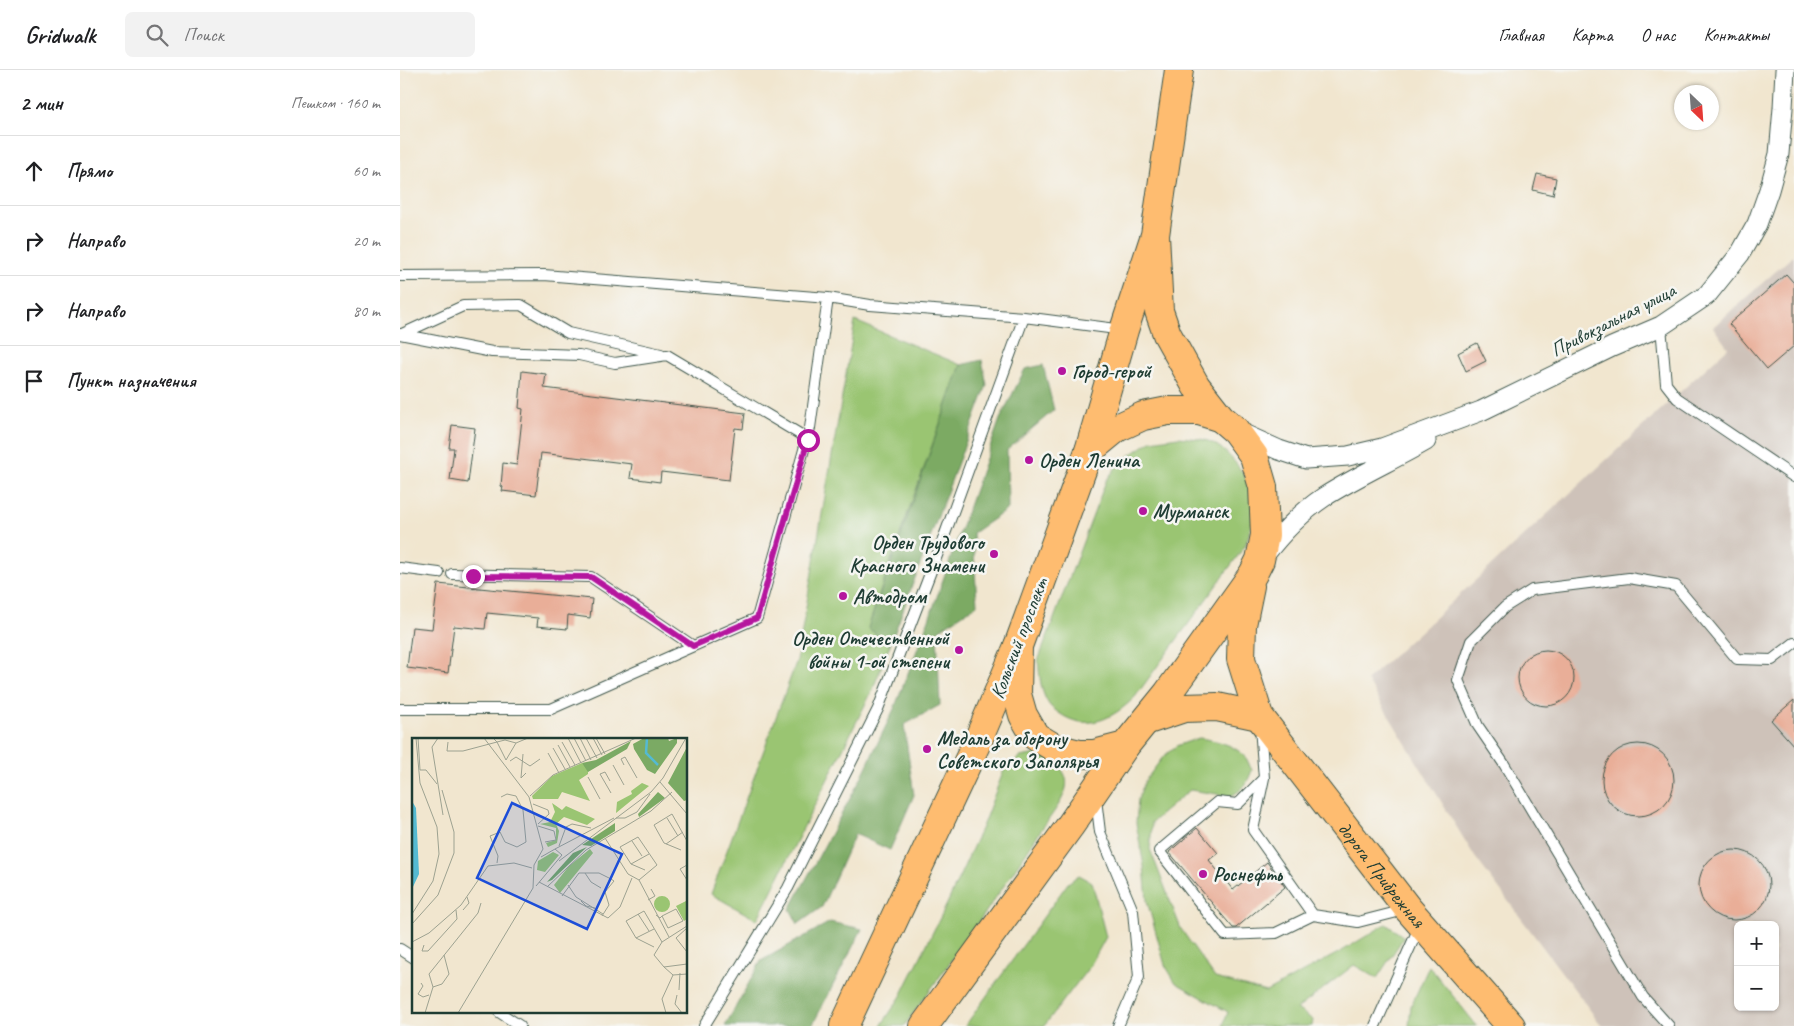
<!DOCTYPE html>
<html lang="ru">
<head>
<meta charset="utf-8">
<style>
	:root { --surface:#fff; --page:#f2f2f2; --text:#202124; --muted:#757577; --line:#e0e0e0 }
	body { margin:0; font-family:Caveat,sans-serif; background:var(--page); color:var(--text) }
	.controls { position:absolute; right:15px; bottom:15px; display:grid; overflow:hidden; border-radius:8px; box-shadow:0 1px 4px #0004 }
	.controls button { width:45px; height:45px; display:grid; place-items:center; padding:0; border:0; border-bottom:1px solid var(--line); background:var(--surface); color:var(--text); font:25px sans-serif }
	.compass { position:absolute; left:1274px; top:15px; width:45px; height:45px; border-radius:50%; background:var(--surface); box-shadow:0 1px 4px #0004; rotate:155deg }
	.stop { position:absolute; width:15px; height:15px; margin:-11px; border:4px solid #b5179e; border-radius:50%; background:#fff }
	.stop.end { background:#b5179e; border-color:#fff; box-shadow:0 1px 5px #0008 }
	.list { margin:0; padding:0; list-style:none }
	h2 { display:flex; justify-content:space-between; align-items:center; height:65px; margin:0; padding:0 20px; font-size:21px }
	h2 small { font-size:16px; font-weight:400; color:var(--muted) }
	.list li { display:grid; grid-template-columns:32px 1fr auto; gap:15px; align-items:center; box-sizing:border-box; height:70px; padding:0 20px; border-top:1px solid var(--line) }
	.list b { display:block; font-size:19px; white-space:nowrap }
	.list em { font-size:16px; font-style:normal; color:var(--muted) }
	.icon { flex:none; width:28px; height:28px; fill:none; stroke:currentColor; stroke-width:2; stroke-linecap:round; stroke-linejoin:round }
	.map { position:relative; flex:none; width:1394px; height:956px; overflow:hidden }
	header { display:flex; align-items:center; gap:30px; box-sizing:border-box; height:70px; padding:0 25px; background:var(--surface); border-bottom:1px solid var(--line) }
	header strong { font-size:24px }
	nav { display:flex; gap:28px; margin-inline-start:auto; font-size:18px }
	.search { width:350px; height:45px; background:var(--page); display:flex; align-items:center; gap:12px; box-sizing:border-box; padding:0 18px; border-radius:8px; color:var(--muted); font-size:19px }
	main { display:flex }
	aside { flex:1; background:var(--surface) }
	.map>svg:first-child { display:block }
	.industrial { fill:#cec2b9; fill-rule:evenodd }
	.green { fill:#9ac572; stroke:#5c8153 }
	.forest { fill:#7baa64; stroke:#4d744c }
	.building { fill:#e9ae98 }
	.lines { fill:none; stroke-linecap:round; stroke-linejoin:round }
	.lane-casing { stroke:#3e564b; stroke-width:12 }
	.street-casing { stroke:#3e564b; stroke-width:21 }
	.primary-casing { stroke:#3e564b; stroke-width:30 }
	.highway-casing { stroke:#3e564b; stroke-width:30 }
	.lane { stroke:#fff; stroke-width:10 }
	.street { stroke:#fff; stroke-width:19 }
	.primary { stroke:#febc70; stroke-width:28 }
	.highway { stroke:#febc70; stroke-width:28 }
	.route { stroke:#b5179e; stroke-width:6 }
	.poi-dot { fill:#b5179e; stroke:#f6f6f2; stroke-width:2 }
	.labels { text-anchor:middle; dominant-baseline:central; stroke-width:5; stroke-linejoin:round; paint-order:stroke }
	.street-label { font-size:20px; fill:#1f3d34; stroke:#f6f6f2 }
	.poi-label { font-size:20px; font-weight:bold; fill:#1f3d34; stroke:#f6f6f2; text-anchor:start }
	.inset-river { fill:none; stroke:#54bad2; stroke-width:2.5 }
	.inset-road { fill:none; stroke:#9da291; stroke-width:1 }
	.view { fill:#1d4ed8; fill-opacity:0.15; stroke:#1d4ed8; stroke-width:2.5 }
	.inset-edge { fill:none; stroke:#1f3d34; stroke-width:2.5 }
</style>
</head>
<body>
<header>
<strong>Gridwalk</strong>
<div class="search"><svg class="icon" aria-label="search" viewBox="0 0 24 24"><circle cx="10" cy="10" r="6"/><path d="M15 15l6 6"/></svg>Поиск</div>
<nav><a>Главная</a><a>Карта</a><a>О нас</a><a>Контакты</a></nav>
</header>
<main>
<aside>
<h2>2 мин<small>Пешком · 160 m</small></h2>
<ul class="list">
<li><svg class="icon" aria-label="ahead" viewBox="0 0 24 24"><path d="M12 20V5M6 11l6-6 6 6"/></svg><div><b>Прямо</b></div><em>60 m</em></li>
<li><svg class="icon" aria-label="right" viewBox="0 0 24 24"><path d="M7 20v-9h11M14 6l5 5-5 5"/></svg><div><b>Направо</b></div><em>20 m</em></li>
<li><svg class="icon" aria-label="right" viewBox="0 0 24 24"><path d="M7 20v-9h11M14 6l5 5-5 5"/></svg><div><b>Направо</b></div><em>80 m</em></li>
<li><svg class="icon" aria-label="arrive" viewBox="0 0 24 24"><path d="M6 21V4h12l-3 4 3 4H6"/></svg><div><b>Пункт назначения</b></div></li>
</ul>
</aside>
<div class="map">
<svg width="1394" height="956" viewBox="0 0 1394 956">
	<rect width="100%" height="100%" fill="#f6f6f2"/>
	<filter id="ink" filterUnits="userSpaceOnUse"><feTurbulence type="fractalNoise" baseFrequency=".02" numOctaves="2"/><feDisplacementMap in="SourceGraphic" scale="10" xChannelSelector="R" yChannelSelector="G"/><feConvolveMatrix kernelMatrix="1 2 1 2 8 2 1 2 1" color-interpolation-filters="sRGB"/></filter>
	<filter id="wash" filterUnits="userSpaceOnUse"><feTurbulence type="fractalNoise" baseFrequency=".0096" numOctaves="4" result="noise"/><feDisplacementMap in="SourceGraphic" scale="20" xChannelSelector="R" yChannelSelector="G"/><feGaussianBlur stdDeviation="1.12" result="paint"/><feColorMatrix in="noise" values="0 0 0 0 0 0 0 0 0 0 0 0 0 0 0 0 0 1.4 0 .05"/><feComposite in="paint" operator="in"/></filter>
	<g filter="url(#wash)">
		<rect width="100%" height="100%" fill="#f1e6cf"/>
		<path class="industrial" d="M1394,185v771h-192l-127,-169 -108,-177 361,-332 -15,-21zM1338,855h37v82h-37z"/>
		<path class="green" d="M455,251l106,44 -72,200 -21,63 22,17 -18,46 -115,229 -46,-26 86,-234z
			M778,367c8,1 18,1 27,3 23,6 48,41 49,65 1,13 -5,29 -9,41l-110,151c-21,21 -48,36 -76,16 -4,-3 -9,-6 -11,-10 -8,-13 -8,-27 -10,-42l68,-180 14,-19 31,-21z
			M799,668c15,2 35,6 45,18 4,3 5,10 8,14 -6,17 -10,21 -26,28l-9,-4 -27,-4 -38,32 -2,27 31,80 34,49 51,14 76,-41 44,-27 18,13 -27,41 -23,-13 -57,44 16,11 -1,6h-89l5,-14 -52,-29 -11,-18 -18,-64 -3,-35 -8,-43 2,-24 7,-18 18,-24 13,-11z
			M637,684c14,6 33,15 29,34 -3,15 -21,35 -29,48 -42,65 -88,128 -133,190h-23l20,-30 46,-92 35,-77 22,-57 16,-13z
			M679,805l13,7 14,55 -16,29 -46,60h-79l103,-143z
			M1029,896l48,60h-68l2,-20z"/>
		<path class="forest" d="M582,290l5,25 -97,260 -22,-17 93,-263z
			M643,295l11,45 -47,40 1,59 -35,24 4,72 -40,26 3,74 -36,20 10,70 -24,55 -35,-16 -33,73 -24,17 -8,-15 70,-129 34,-71 34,-87 72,-203 25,-50z
			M430,852l32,7 -50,97h-87l36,-65z"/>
		<g id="blocks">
			<path class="building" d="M1137,104l19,4 -3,17 -20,-5z
				M1386,204l8,9v63l-27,23 -38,-45z
				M1077,273l9,18 -20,10 -8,-18z
				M122,301l24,3 -2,14 201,25 -2,16 -8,-1 -6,52 -68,-8 -1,10 -30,-4 2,-14 -91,-11 -5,42 -34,-4 1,-4 -2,-1 2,-23 14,2 6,-56 -4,-1z
				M52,355l23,3 -7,55 -18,-3 4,-32h-5z
				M38,514l154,15 -2,19 -22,-3 -1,14 -30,-3 1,-8 -51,-5 -2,16 -31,-3 -6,47 -41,-5 5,-41 20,2z
				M1118 608a28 28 0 1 1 56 0a28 28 0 1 1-56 0Z
				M1394,630v46l-23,-26z
				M1202 710a36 36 0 1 1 72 0a36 36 0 1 1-72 0Z
				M797,758l21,25 -9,7 24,30 34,-28 18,25 -49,41h-3l-64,-76z
				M1299 815a35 35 0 1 1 70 0a35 35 0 1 1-70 0Z"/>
		</g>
	</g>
	<g filter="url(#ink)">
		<use href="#blocks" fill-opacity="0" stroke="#3e564b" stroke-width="1"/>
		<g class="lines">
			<g class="lane-casing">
				<path id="lane" d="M0,206l144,-1 284,23 42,7 154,12 100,13
					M1261,256l5,58 11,14 117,79
					M0,264l92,18 87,3 36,8 52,-8 141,84
					M2,264l61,-28 58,-1 47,28 93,21
					M0,498l39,5
					M52,504l139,3 102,69
					M0,639h151l206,-91 53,-190 18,-130
					M860,657l4,51 -11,52 60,85
					M864,708l-26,26 -21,-2 -58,49 66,84 51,-2 37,-18 45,7 47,-12
					M696,729l4,33 33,79 6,66 -21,49
					M0,879l14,9
					M99,942l21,14
					M304,956l84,-138 90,-179 63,-164 83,-228
					M975,956l45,-101
					M1269,956l-26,-29 -139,-233 -26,-38 -20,-46 13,-39 34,-34 27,-17 97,-12 47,8 61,73 35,1 22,-17"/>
			</g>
			<g class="street-casing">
				<path id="street" d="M837,361l42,19 27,9 42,-3 34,-8 99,-37 131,-64 49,-21 46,-31 33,-41 17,-30 12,-34 10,-36 4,-46 2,-38
					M863,487c17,-22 37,-44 61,-60 33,-21 69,-37 102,-56"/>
			</g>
			<g class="primary-casing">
				<path id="primary" d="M444,956l135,-288 39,-92
					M524,956l146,-200 55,-80"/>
			</g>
			<g class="highway-casing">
				<g id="highway">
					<path d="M755,165l-31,95 -35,121 -71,195 -1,48 6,21 12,21 20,12 25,6h14l31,-8 43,-53 85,-119 7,-14 5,-25 -2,-48 -9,-31 -19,-26 -14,-12 -25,-32 -29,-52 -8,-23 -4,-76 24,-165"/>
					<path d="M689,381l28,-23 26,-12 25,-5h31l22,7"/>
					<path id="s1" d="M850,516l-8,39 -1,34 18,57 149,193 103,117"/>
					<path d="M748,650l36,-12 33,-1 42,9"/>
				</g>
			</g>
			<use href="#lane" class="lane"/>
			<use href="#street" class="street"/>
			<use href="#primary" class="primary"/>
			<use href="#highway" class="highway"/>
		</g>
	</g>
	<g class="lines" filter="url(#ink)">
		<path class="route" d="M73,506l118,1 102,69 64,-28 51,-178"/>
	</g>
	<g class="poi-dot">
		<circle cx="662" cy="301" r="5"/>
		<circle cx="629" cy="390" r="5"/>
		<circle cx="743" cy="441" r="5"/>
		<circle cx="594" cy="484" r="5"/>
		<circle cx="443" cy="526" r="5"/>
		<circle cx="559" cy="580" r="5"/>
		<circle cx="527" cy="679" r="5"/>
		<circle cx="803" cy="804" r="5"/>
	</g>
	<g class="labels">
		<g class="street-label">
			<text transform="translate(1213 250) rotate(-27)">Привокзальная улица</text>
			<text transform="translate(619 568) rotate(-69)">Кольский проспект</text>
			<text stroke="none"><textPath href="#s1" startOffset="334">дорога Прибрежная</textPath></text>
		</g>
		<g class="poi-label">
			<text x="672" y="301">Город-герой</text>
			<text x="639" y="390">Орден Ленина</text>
			<text x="753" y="441">Мурманск</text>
			<text x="584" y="472" text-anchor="end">Орден Трудового<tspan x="584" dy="23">Красного Знамени</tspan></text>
			<text x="453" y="526">Автодром</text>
			<text x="549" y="568" text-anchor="end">Орден Отечественной<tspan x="549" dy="23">войны 1-ой степени</tspan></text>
			<text x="537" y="668">Медаль за оборону<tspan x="537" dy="23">Советского Заполярья</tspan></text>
			<text x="813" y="804">Роснефть</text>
		</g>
	</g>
	<g transform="translate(12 668)">
		<rect width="275" height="275" fill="#f1e6cf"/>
		<path d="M170,25l6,5v6l-9,6 11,21 -28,-9 -4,7h-25l-1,-3 20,-20zM230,45l7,3 -33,27 1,-11 15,-8 -1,-3zM140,65l10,7 4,-4 29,13 -8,6 -23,-8 -8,7 3,7 -2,12 -9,4 -2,-4 10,-3v-12l-16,-4 10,-2 5,-10zM178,111l3,4 -33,40 -6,-8 15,-19zM141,114l6,3 -14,17 -8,-2 1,-9zM242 166a8 8 0 1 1 16 0a8 8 0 1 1-16 0ZM274,163l1,18 -3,2 -8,-15z" fill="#9ac572"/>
		<path d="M232,0h24l1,3 8,-3v5l-22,31 -8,-4 -13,-21 -1,-5zM219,3l-4,8 -39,23 -6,-9 14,-3zM275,9v53l-3,1 -16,-18zM246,54l7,6 -26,19 -1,-3zM203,85v8l-24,15 -9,-1zM175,109l-35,33 -5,2 26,-29z" fill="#7baa64"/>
		<path d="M0,63l4,7 3,66 -7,15z" fill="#54bad2"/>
		<path class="inset-river" d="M235,0l-1,15 12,12"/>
		<path class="inset-road" d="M6,0l2,32h6l11,14M26,0l-6,9 11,68M156,0l13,25M162,0l12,23M168,0l11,22M174,0l11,20M181,0l9,17M184,0l9,16M36,4l-1,9h16l34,-9 -4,-4M150,4l13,23M104,5l-10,17 -9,-18 8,-2 11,3 12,-5M146,7l12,22M141,10l12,21M136,15l11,20M111,16l-2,24 5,-5M98,23l6,-4 14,9 10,-7M201,27l11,20M212,27l-3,-6 4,-2 12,21M176,39l12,22M198,43l-5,-9 -5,2 11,19M248,44l27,32M118,58l23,-21 83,-37M121,66l15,6 1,4 -11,10M204,80h9l12,-6 13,-18M255,80l11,18M126,88l16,5 2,9 -11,2M193,100l23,36 11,6 18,-15 -19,-28 -18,10 11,17 14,6M220,103l10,15M254,106l17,-12M147,108l7,-19 6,-3 19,4M143,111l59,-31M269,112l-17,-7 -10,-18 18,-11 15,27M147,123l92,-69 12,-14 23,-40M85,125l1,-7 -8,-20 10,-4 5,10 12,5 9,-5 -3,-32 -7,-14 -9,-2 -6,3M219,126l18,-10M275,127l-7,4 7,11M173,135l6,9 10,6M227,142l30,57M127,144l69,36 12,-11 12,-29M156,147l8,12 27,17M124,148l26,-31 -7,-6 -14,8M135,149l39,-37 65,-39 21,-19M150,158l17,-23h20l12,6 3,2 -9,11 4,13 -7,11M236,162l7,-4 -4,-7M169,163l5,5 9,2M51,172l6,-7 -2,-6M0,176l21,-33 6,-27 -2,-27 -17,-44 -4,-45M226,176l11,17M244,177l4,3 2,-2 14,-7 7,12 -15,7 -6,-12M0,186l26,-29 16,-42v-21l-12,-42M275,188l-25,16 -8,13 10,12 23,-3M275,190l-11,10 11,14M224,200l18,-9M0,204l17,-9 32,-28 27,-39 26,-3 18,5M12,207l-2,6h6l29,-32 -1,-9M242,209l-18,-9 -10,-17 18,-10 18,31M252,229l9,8 14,-1M9,245l2,3 -5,8 5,3 6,-2M21,249l-4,-13 49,-61 3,-10M267,252l1,-17M265,257l-2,9 7,9M13,275l8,-26 9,-3 7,-10 -5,-19M46,275l75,-125 1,-23 9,-16 -14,-52 -45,-59M254,275l-4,-14 11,-24"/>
		<path class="view" d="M100,65l110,51 -35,75 -110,-51z"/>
		<rect width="275" height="275" class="inset-edge"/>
	</g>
</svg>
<div class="controls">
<button>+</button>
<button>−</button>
</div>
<svg class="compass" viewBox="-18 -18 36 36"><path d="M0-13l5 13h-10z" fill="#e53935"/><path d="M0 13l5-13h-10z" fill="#757577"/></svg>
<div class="stop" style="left:408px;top:370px"></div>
<div class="stop end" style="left:73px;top:506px"></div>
</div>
</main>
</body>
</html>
